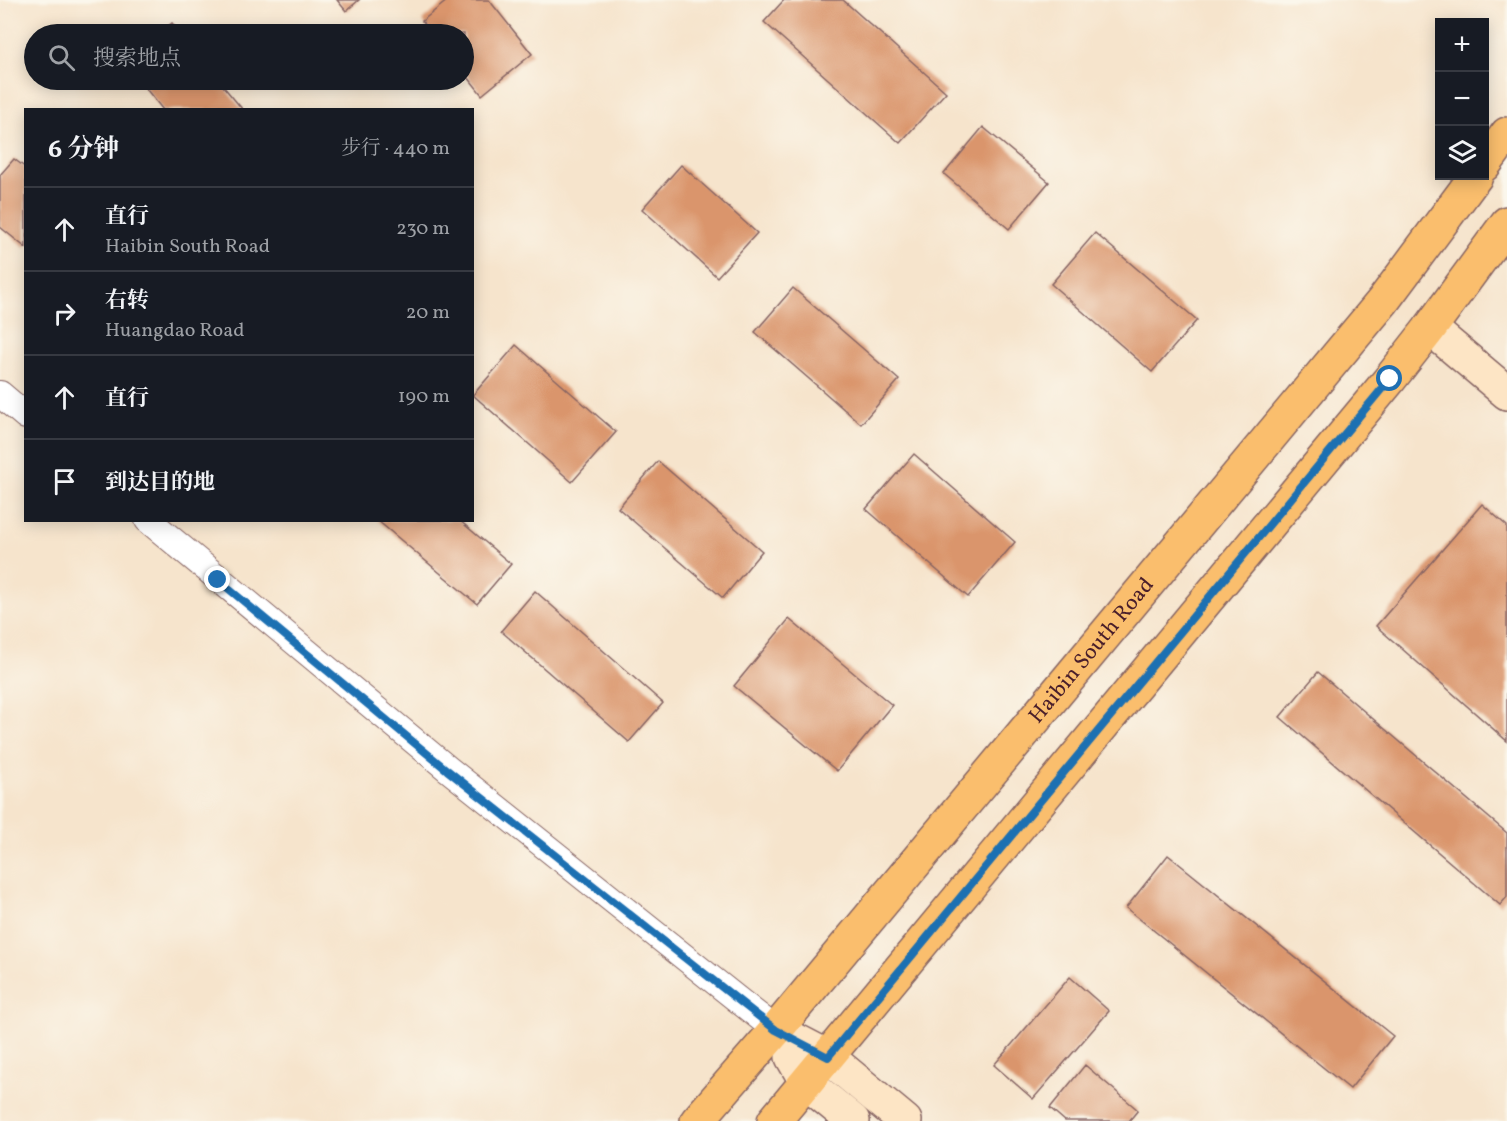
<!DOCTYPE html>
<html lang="zh">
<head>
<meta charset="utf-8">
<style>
	:root { --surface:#171b24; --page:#242831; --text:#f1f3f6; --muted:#9ea1a6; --line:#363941 }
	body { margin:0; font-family:Vollkorn,"Noto Serif SC",serif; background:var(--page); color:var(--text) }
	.controls { position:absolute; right:18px; top:18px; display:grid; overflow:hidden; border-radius:0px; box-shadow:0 3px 15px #0003 }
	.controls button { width:54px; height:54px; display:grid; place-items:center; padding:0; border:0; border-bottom:2px solid var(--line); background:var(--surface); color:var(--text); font:30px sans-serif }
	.stop { position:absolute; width:18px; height:18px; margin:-14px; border:4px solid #1f6fb2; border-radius:50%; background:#fff }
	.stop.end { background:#1f6fb2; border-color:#fff; box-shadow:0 2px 6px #0008 }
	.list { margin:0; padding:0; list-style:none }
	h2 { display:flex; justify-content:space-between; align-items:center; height:78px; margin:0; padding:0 24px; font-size:26px }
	h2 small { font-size:20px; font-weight:400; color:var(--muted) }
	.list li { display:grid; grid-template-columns:39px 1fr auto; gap:18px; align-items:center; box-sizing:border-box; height:84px; padding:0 24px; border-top:2px solid var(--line) }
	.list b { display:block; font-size:22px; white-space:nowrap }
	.list p { margin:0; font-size:20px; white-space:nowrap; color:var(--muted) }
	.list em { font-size:20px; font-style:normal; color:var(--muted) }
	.icon { flex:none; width:33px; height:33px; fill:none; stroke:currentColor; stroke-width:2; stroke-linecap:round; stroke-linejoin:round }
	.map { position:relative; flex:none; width:1507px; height:1121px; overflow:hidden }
	.search { position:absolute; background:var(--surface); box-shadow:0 3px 15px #0003; left:24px; top:24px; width:450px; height:66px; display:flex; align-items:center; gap:15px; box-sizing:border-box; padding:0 21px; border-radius:33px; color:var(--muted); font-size:22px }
	.panel { position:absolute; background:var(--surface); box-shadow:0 3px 15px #0003; left:24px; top:108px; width:450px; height:414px; border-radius:0px }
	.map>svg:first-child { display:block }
	.building { fill:#da956c }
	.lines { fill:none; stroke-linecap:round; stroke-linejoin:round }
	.street-casing { stroke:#866463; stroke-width:28 }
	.secondary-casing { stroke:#866463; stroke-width:36 }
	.primary-casing { stroke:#866463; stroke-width:36 }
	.street { stroke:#fff; stroke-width:26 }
	.secondary { stroke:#fde5c5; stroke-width:33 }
	.primary { stroke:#fabe6d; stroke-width:33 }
	.route { stroke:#1f6fb2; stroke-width:8 }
	.labels { text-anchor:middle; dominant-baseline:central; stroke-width:6; stroke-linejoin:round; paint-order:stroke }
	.street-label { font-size:22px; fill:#4a1f2b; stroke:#fbf7ec }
</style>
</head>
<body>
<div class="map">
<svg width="1507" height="1121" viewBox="0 0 1507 1121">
	<rect width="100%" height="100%" fill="#fbf7ec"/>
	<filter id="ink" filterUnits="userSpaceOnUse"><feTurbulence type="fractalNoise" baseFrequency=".0167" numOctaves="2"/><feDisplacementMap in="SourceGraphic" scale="12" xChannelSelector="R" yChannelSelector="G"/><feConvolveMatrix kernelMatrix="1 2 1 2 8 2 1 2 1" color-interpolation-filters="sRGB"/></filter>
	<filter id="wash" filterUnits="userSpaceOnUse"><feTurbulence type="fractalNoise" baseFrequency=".008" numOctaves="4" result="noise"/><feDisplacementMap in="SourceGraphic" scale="24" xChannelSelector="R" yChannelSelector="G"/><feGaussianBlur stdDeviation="1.35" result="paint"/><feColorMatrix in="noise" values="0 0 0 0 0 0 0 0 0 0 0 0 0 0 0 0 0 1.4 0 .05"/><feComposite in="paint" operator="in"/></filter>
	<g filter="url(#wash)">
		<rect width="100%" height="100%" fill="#f6e4cc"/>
		<g id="blocks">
			<path class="building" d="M337,0h22l-13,11z
				M448,0h41l43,54 -50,41 -18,-23v-38h-31l-11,-13z
				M784,0h59l103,92 -46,51 -136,-121z
				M172,23l9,11h-23z
				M139,80h79l25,30h-80z
				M983,127l66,55 -40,47 -65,-55z
				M14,159l12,9v80l-26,-21v-52z
				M681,165l76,68 -40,44 -75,-68z
				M1095,233l102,87 -45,52 -101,-88z
				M793,288l106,92 -38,44 -106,-92z
				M516,345l100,87 -44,50 -99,-87z
				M914,454l101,88 -47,55 -102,-88z
				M658,461l104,90 -39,47 -105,-90z
				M1482,504l25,22v215l-131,-115z
				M377,520h82l52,44 -34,40z
				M535,591l128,112 -34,39 -128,-111z
				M789,619l103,86 -55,66 -103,-85z
				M1318,672l189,161v64l-7,8 -220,-188z
				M1168,855l225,181 -43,53 -224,-181z
				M1070,977l39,34 -76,88 -39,-34z
				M1085,1065l53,45 -9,11h-64l-15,-13z"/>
		</g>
	</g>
	<g filter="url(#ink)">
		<use href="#blocks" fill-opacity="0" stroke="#866463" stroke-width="1.5"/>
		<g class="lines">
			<g class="street-casing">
				<path id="street" d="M0,394l26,22
					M148,520l300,249 328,261"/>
			</g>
			<g class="secondary-casing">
				<path id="secondary" d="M1430,328l77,65
					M776,1030l52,27 77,64
					M792,1057l15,26 46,38"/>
			</g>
			<g class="primary-casing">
				<g id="primary">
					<path d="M1484,165l23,-31"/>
					<path id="s1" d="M697,1121l79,-91 607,-729 93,-125"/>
					<path d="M774,1121l616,-742 40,-51 77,-105"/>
				</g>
			</g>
			<use href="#street" class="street"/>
			<use href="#secondary" class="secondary"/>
			<use href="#primary" class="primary"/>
		</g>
	</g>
	<g class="lines" filter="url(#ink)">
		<path class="route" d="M218,580l229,190 329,260 52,27 562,-678"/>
	</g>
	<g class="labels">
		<g class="street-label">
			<text stroke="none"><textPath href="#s1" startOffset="614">Haibin South Road</textPath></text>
		</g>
	</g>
</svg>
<div class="controls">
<button>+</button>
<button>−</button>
<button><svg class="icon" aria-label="layers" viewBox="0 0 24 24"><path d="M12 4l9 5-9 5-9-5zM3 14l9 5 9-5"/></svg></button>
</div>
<div class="stop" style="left:1390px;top:379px"></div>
<div class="stop end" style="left:218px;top:580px"></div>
<div class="search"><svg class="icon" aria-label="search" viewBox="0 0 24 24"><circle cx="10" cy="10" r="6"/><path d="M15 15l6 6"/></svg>搜索地点</div>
<section class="panel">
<h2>6 分钟<small>步行 · 440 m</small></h2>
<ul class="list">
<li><svg class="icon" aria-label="ahead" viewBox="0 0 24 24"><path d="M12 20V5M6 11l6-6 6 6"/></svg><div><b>直行</b><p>Haibin South Road</p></div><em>230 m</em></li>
<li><svg class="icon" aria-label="right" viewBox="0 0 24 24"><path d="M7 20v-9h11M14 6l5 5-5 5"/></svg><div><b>右转</b><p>Huangdao Road</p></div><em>20 m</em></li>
<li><svg class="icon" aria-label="ahead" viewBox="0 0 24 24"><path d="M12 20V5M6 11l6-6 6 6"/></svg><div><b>直行</b></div><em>190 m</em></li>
<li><svg class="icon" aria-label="arrive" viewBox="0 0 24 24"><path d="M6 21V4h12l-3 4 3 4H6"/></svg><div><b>到达目的地</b></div></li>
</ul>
</section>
</div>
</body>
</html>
